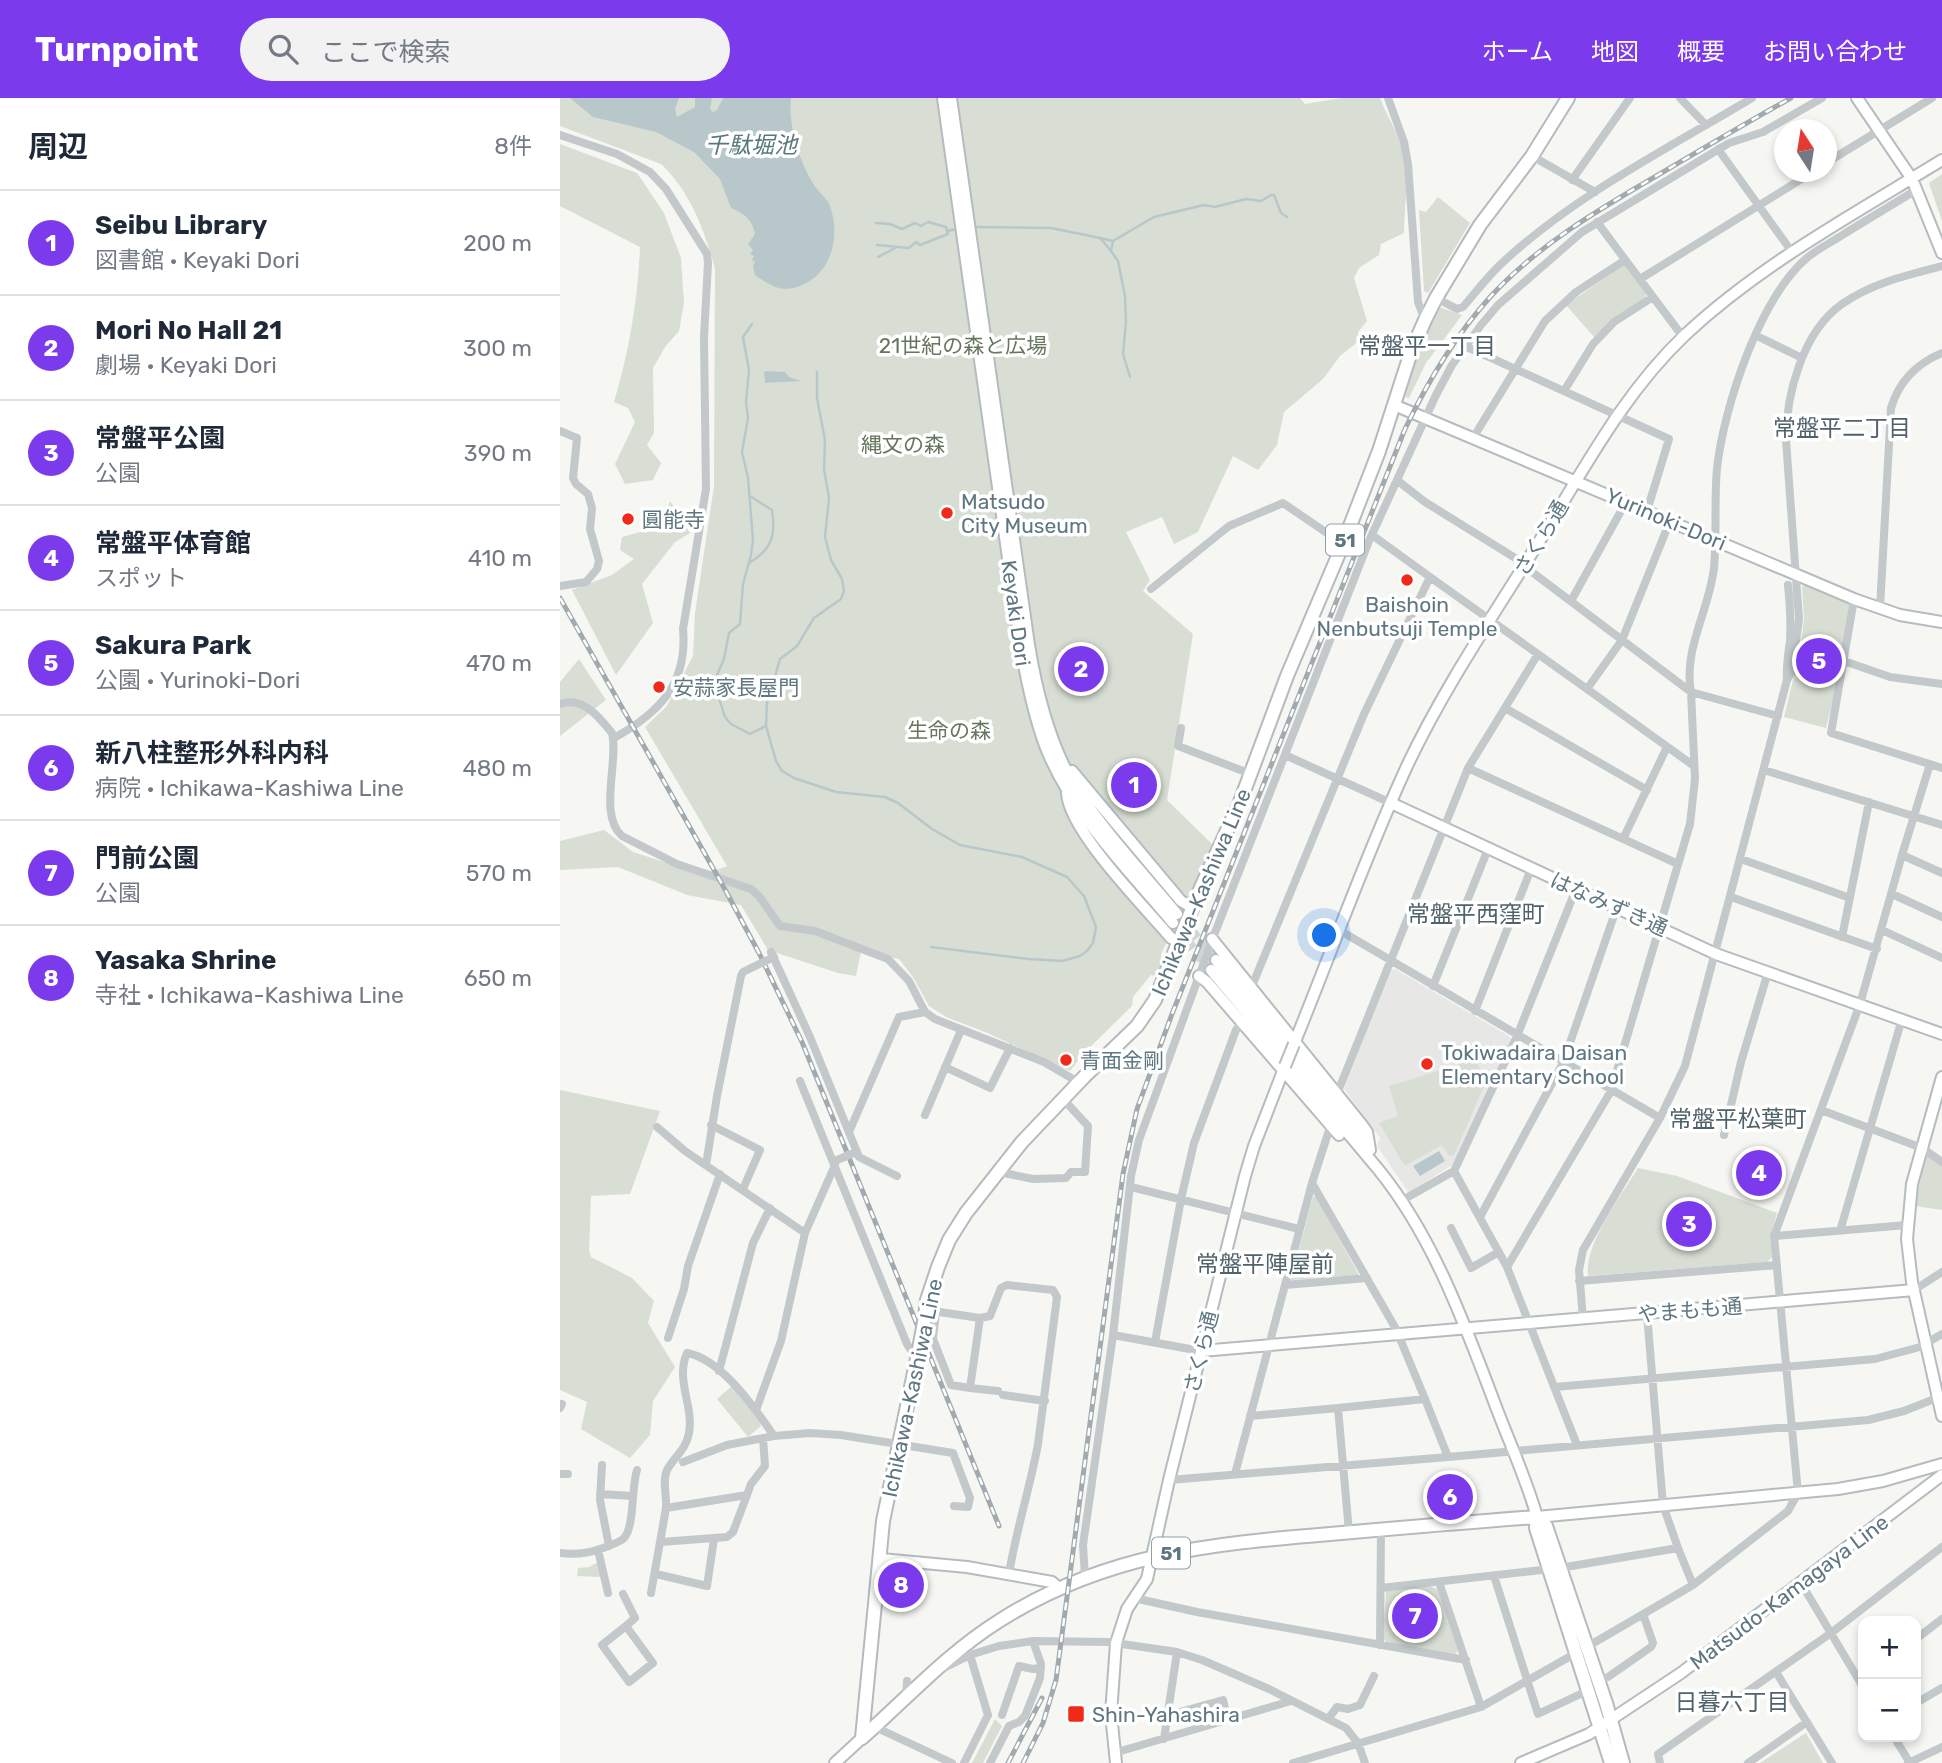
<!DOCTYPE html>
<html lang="ja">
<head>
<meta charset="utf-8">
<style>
	:root { --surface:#fff; --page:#f2f2f3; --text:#1f2937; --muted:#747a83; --line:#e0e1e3; --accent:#7c3aed }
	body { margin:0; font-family:Rubik,"Noto Sans JP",sans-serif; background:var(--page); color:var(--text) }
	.controls { position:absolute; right:21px; bottom:21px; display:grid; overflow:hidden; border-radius:14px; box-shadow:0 4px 10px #0003 }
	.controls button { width:63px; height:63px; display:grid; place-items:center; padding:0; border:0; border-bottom:2px solid var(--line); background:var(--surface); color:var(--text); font:35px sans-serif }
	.compass { position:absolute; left:1214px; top:21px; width:63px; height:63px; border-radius:50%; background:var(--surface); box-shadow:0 4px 10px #0003; rotate:348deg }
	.you { position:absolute; left:765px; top:838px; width:24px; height:24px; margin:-18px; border:5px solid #fff; border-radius:50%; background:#1a73e8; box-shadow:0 0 0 10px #1a73e833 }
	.badge { display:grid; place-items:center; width:46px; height:46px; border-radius:50%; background:var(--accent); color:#fff; font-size:23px; font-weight:700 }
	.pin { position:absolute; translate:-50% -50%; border:4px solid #fff; box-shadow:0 2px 7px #0006 }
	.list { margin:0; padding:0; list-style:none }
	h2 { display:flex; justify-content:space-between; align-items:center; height:91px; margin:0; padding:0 28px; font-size:30px }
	h2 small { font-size:23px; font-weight:400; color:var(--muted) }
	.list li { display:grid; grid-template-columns:46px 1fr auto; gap:21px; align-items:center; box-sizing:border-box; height:105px; padding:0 28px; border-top:2px solid var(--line) }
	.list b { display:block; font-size:26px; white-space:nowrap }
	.list p { margin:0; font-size:23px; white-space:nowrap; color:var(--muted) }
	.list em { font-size:23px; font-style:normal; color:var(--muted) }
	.icon { flex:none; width:38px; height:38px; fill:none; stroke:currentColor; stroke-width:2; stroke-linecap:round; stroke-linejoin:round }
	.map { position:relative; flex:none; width:1382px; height:1665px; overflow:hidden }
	header { display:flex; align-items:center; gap:42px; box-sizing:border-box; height:98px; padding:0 35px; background:var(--accent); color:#fff }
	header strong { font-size:33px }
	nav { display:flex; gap:38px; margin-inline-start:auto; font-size:24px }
	.search { width:490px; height:63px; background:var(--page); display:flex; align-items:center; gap:18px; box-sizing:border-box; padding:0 24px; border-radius:38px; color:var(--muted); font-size:26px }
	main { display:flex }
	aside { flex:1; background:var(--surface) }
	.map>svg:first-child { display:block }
	.built { fill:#e7e7e6 }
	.green { fill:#d8ded3 }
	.water { fill:#b8c8ca }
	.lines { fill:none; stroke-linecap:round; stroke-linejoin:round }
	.stream { stroke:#b8c8ca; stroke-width:2.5 }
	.secondary-tunnel { stroke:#d0d6d6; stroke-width:10; stroke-dasharray:10 5; stroke-linecap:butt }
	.secondary-casing { stroke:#b5bcbf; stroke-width:14 }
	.primary-casing { stroke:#b4babd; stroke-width:16 }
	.street { stroke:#c3c8cb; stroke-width:8 }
	.secondary { stroke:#fff; stroke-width:10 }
	.primary { stroke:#fff; stroke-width:12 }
	.rail-casing { stroke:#a1aaae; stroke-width:5 }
	.rail { stroke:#fff; stroke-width:2.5; stroke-dasharray:8; stroke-linecap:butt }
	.secondary-bridge-casing { stroke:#b5bcbf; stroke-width:14; stroke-linecap:butt }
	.primary-bridge-casing { stroke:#b4babd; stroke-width:16; stroke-linecap:butt }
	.street-bridge { stroke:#c3c8cb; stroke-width:8 }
	.secondary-bridge { stroke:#fff; stroke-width:10 }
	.primary-bridge { stroke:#fff; stroke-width:12 }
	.poi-dot { fill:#f02918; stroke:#fff; stroke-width:2.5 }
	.labels { text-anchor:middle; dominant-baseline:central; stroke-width:7; stroke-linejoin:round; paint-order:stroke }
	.shield { fill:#fff; stroke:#8fa0a6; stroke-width:2 }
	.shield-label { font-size:19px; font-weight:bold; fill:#5f7780 }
	.park-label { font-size:21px; fill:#66775e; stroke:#fff }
	.poi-label { font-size:21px; fill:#5f7780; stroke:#fff; text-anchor:start }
	.street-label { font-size:21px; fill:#5f7780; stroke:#fff }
	.water-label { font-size:23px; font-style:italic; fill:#5a787c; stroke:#fff }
	.neighbourhood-label { font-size:23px; fill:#51636a; stroke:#fff }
</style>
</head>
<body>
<header>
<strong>Turnpoint</strong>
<div class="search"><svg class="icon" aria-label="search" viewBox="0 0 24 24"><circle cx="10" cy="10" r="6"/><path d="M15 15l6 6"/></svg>ここで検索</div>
<nav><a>ホーム</a><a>地図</a><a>概要</a><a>お問い合わせ</a></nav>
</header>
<main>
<aside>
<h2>周辺<small>8件</small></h2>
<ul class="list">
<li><span class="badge">1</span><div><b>Seibu Library</b><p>図書館 · Keyaki Dori</p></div><em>200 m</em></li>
<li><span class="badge">2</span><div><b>Mori No Hall 21</b><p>劇場 · Keyaki Dori</p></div><em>300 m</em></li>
<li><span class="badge">3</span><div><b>常盤平公園</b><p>公園</p></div><em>390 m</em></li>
<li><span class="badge">4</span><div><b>常盤平体育館</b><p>スポット</p></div><em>410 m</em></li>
<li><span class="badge">5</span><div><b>Sakura Park</b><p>公園 · Yurinoki-Dori</p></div><em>470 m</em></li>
<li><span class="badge">6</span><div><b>新八柱整形外科内科</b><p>病院 · Ichikawa-Kashiwa Line</p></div><em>480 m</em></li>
<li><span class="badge">7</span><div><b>門前公園</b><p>公園</p></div><em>570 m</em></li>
<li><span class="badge">8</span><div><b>Yasaka Shrine</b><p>寺社 · Ichikawa-Kashiwa Line</p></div><em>650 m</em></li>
</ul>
</aside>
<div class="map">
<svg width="1382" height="1665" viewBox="0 0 1382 1665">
	<rect width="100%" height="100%" fill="#f6f6f2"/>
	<path class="built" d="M835,871l114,67 3,4 -57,123 -46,30 -32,-47 3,-8 -36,-49 45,-118z"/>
	<path class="green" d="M0,0h740l5,6 36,-6h39c9,23 23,42 26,67 2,22 -2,46 -2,68l-23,11 -2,11 -20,13 -5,10 13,43 -9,11 2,8 -20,16 -17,23 -39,33 -7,33 -19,25 -25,-14 -35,76 -24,12 -12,-27 -36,15 24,48 -7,11 50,43 -26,166 46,45 -52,109 1,23 -11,-2 -18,22 -1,9 -49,48 -13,17 -85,-39 -39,-15 -17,-11 -16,-29 -14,-18 -38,-8 -5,25 -18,-3 -70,-23 -27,-45 -54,-10 -69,-28 -58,3v-29l44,-11 29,22 71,23 23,-9 -82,-139 22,-21 26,-50 2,-43 19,-127 1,-217c-10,-38 -25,-78 -54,-105l-101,-38z
		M0,46l77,29 27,40 17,45 3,45 -5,28 -14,16 -12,21 1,65 -7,12 14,18 -8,17 -28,4 -10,-20 20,-42 -7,-14 -14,-6c15,-51 24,-102 26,-155l-80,-41z
		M1382,76v47l-13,-38z
		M878,99l32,26 -42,70 -4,-2 -5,-81 7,2z
		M1062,168h3l21,28 -1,4 -51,39 -28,-32z
		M879,209l23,8 -36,48 -17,35 -4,-1 11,-43z
		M110,403l20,32 -15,9 -33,42 11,39 -37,52 -44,-85 40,-15 22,-16 -14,-9 2,-13 40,-11z
		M1245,487l44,19 -13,84 -10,40 -42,-11 16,-65 4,-33 -2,-32z
		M19,561l27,41 -46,36v-54z
		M916,961l9,25 -31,71 -5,1 -7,-11 -37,21 -26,-43 19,-7 -9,-30z
		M0,992l100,21 -30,83 -39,2 -2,54 2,7 41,21 22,23 -6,22 27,44 -22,34 -3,34 -20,23 -49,-29 6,-27 -27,-12z
		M1369,1058l13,9v45l-27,-4 10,-48z
		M1078,1070l39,8 100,37 -7,23 2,21 -5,5 -179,14c-4,-32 33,-80 50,-108z
		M753,1098l4,2 42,77 -68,5z
		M172,1288l25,30 4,10 -13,11 -31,-38z
		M36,1465l3,2 2,12 -24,-1 1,-8 11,-1z
		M870,1488l7,3 21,62 -3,3 -69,-12 -3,-4 3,-47z
		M435,1621l7,7 -19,37h-11z
		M1246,1635l17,30h-63z"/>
	<path class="water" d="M10,0h109l-4,11 2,8 18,-10v-9h17l-2,11 3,3 4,-2 6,-12h68c-3,28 8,63 23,87 4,7 13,13 16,21 10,27 3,62 -22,76 -23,13 -34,6 -53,-7l-2,-9 2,-4 -3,-2 2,-4 -4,-2 3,-4 -5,-6 7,-10c-3,-15 -10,-20 -24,-26l-11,-29 -26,-27 -38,-20 -63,-15z
		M206,273l19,1 4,5 12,4 -36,2 -1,-11z
		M879,1053l6,10 -25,15 -7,-10z"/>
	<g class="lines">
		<path class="stream" d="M316,125l14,1 12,5 13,-6 6,3 7,-4 18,5 1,4
			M414,129l77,1 24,5
			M516,135l24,5 11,13 2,-10 41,-24 50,-12 11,2 31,-8 15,2 10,-6h3l7,18 6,4
			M540,140l13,3
			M317,147l32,3 7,-6 4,3 28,-11 -1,-3 10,-2
			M551,153l7,10 7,35 1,26 -3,32 7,23
			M318,159l17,-9
			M192,226l-9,13 6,33 -3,32 2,16 -6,34 6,26 5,62 -2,15 -8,29 -3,40 -11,9 -5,26 -10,23 11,35 6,7 19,10 16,-8
			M257,274v26l8,42 -1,29 5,29 -4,39 6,23 11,19 2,12 -3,8 -27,19 -17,28 -17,13 -13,44 -1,23 10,35 6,10 12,7 42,14 49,5 13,6 34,26 28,16 62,12 45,20 17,19 12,31 -3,16 -6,8 -7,5 -18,5 -34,-2 -97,-12
			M189,465c23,-14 27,-27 23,-53l-22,-14"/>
		<path class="secondary-tunnel" d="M621,821l33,39
			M617,831l32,39"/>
		<g class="secondary-casing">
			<path id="secondary" d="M383,0l77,545c6,35 13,71 26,105 27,67 81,120 127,175
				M391,0l78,547c8,49 21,101 47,143 29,45 67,85 101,126
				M1297,0l55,81 30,74
				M834,307l460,194 46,16 42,7
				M512,673l109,130 12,7
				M507,695c2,38 77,113 104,145l8,4
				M831,705l325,151 226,80
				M652,841l150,186 5,7 3,18
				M656,862l147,182
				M651,872l167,199c57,70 88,159 120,243 13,34 29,69 39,105l301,-28 45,-8 59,-17
				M639,878l8,6 132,153
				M734,946c38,-93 71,-187 113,-278 39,-83 93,-160 141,-239 41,-67 79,-137 137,-192 76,-71 169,-121 257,-175
				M1382,979l-30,107 -5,55 5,43 30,134
				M641,1253l713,-61
				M321,1461l86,8 85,15 7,6
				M275,1665l27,-25
				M556,1665l-5,-49 5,-71 11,-34 20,-30 22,-99 76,-304 9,-30 31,-80
				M961,1665l68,-29 92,-61 261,-198"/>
		</g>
		<g class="primary-casing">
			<path id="primary" d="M365,1219l2,-17 11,-33 11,-27 17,-27 56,-71 62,-65 53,-51 18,-26 43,-106 42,-92 47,-126 56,-132 36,-93 32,-99 14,-32 11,-22 44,-73 52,-69 36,-58
				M977,1419l9,9 60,177 17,60
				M977,1419l-1,11 75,235
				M302,1640c44,-39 86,-85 137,-117 105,-67 210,-77 331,-87 69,-6 138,-12 207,-17
				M302,1640l21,-217 36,-172"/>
		</g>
		<path class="street" d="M828,0l16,44 4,22 10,138 7,18
			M1120,0l26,27
			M0,37l57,19 33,18 16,17 41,65 1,9 -4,74 2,152 -23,140c5,55 -24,84 -69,109
			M1158,51l74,103
			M972,58l63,36
			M1266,65l106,-65
			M1012,82l58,-82
			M1037,124l86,115
			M1080,181l173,-107
			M876,200l21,11 6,-2c13,-15 25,-31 39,-44 73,-68 165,-114 250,-165
			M1197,238l45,22
			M905,248l204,93 -22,72
			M1004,293l29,-47 21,-22 39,-25
			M0,333l17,7 -4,40 3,6 12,10 4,14 -2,21 9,32 -2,8 -11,13 -26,4
			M913,340l72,-117 31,-29 49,-32
			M838,383l27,21 100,62
			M1110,423l-48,119 -35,49 107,77
			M964,468l167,126 87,24
			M870,479l157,112
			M591,491l78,-63 54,-23 60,41
			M1294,501l-23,134 111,35
			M1011,503l55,-99
			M1320,510l11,-200c8,-27 25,-44 51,-55
			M1284,563l46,16 52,7
			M1227,582c-1,-14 1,-25 3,-39 1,-19 0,-37 -2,-56
			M0,606c23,-8 39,13 52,29 7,28 -14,82 10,103l55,28 74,25 8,7 21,30 35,5 73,28 21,22 16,31 10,7 109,43 34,20
			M945,610l142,82
			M621,630l-3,18 73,28
			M725,657l106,48
			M908,670l210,96
			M1204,672l178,55
			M1063,741l44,-92
			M1342,757l40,18
			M1181,761l109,39
			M1332,796l50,23
			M1171,799l146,52
			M779,832l321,188
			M1322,832l60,28
			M1282,839l27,-135
			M211,854l39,85 47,115 -3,1
			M692,888l112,-272 66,-137 -58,-42
			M873,888l55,-137
			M915,913l56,-142
			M385,969l45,21 20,-40
			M240,983l107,263 10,15
			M777,996l131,-326 70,-114
			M1261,1012l101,38 20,14
			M365,1017l36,-85
			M151,1027l49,25 -17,39
			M97,1029l28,24 120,82
			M289,1034l50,-115 26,-5
			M1164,1037l17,-73 27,-90
			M297,1054l2,5 38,19
			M146,1067l11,-69 24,-120 2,-4 8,-4
			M894,1073l53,96 70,178
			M439,1074l34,7 33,-1 5,-6h14l3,-46 -25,-27
			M752,1085l19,-59
			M571,1089l168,42
			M841,1103l53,-30 63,-135 59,-147
			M920,1119l83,-154 54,-156
			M891,1130l20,40 28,-16
			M1280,1133l62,-212
			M1214,1138l133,-11
			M947,1169l104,-176 79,-267 5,-45 -4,-87c-8,-43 18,-81 23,-124 3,-33 0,-67 3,-100 7,-62 43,-171 91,-211 11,-9 24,-15 36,-23 24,-15 48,-29 72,-44
			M1019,1183l198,-16
			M725,1187l82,-7
			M1354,1192l28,-18
			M366,1212l54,8 -10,70 28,3
			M376,1214l-3,27 18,46 19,3
			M1087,1216l16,191 15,43
			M420,1220l10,-2 11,-28 6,-3 46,5 4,7 -19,147c-8,44 -22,86 -29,130
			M1023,1221l-4,-49 4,-20 77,-132 25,-52 102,-386 5,-9 7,-52 -13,-179c0,-44 16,-108 56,-136 30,-21 65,-29 100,-38
			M553,1237l88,16
			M108,1240l16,-49 4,-23 32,-92
			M595,1244l26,-143 13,-56 42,-113 6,-8
			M159,1273l34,-128 17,-35
			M995,1289l320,-28 45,-12 22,-13
			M443,1297l42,6
			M865,1301l23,58 420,-37 36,-9 38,-15
			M0,1310l2,-4
			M196,1312l25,-69 24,-108 30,-68
			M690,1318l88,-8
			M123,1364l44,-17 47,-9
			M42,1367l-2,35 9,46
			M0,1376h8
			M675,1376l77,-291 84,146 29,70 -87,9 11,124
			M609,1382l279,-23
			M40,1396l32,2
			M187,1397l4,-11 14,-18 -2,-28
			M106,1410c1,-13 -4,-27 1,-38 7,-13 19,-20 22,-37 5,-27 -14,-53 -2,-80 34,6 68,55 87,83l36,-3 31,2 112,18 17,45 -2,9 -14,-1
			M38,1452l10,43
			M0,1455c14,2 30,0 43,-5 7,-3 15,-5 20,-9 12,-10 8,-52 14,-69
			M1000,1470l118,-20 15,37 95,-74 10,-18 -24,-257 86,-232 42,-149 28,-91
			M96,1476l51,12 7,-47
			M333,1477l19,-9 5,-5
			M934,1478l44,138 51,-24
			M525,1479l-2,-32 30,-210 18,-159 8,-36 75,-205 155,-394 67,-146 16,-30 29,-40 17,-20 84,-73 147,-89 34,-11 59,-34
			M879,1484l42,125
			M1241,1485l62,104
			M821,1490l169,-19
			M91,1495l15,-85 81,-13 -14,37 -6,5 -66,5
			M63,1496l12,24 -9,8 27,37 -24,19 -27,-37 24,-19
			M574,1500l63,14 269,48
			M1356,1541l26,-20
			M820,1547l1,-115
			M1025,1550l108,-63
			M410,1557l18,60
			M386,1569l24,-12 29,-9 34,-5 75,1 69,10 25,8 67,29 77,39 12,15 7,20
			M1216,1574l56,91
			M1037,1582l11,-3 43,-30 2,-4 -10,-29
			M346,1600l1,-17
			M1356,1605l26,-15
			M442,1617l17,-49 14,3 8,-1
			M609,1617l54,-15 5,20
			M768,1621l9,-12 11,2 12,-4 14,-29
			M315,1629l77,36
			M1334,1639l16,26
			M604,1641l13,-87
			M554,1655l177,-52
			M404,1665l24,-48
			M430,1665l19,-37 10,-4 6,-6 15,-38 1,-14 -8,-23
			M733,1665l188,-56 95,-54
			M1100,1665l-2,-9 173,-121 111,-86
			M1188,1665l59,-41
			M1348,1665l34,-16"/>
		<use href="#secondary" class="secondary"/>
		<use href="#primary" class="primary"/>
		<g class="rail-casing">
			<path id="rail" d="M0,500l162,286 37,69 43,89 197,484
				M448,1665l34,-65
				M463,1665l20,-40 13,-43 67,-506 14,-65 35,-95 233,-585c23,-48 50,-93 86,-133 47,-51 107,-86 167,-121 44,-26 88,-52 133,-77"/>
		</g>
		<use href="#rail" class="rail"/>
		<g class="secondary-bridge-casing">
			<path id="secondary-bridge" d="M725,968l9,-22"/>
		</g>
		<g class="primary-bridge-casing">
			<path id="primary-bridge" d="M359,1251l6,-32"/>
		</g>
		<path class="street-bridge" d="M191,870l23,-11
			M277,1062l17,-7"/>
		<use href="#secondary-bridge" class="secondary-bridge"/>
		<use href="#primary-bridge" class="primary-bridge"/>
	</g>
	<g class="poi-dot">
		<circle cx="387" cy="415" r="7"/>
		<circle cx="68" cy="421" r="7"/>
		<circle cx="847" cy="482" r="7"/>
		<circle cx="99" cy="589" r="7"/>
		<circle cx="506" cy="962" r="7"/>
		<circle cx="867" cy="966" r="7"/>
		<rect x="507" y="1607" width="18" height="18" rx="3.5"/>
	</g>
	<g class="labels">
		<g class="shield">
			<rect x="766" y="426.5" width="38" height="31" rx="5"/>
			<rect x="592" y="1439.5" width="38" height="31" rx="5"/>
		</g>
		<g class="shield-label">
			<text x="785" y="442">51</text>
			<text x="611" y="1455">51</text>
		</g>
		<g class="park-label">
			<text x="403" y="247">21世紀の森と広場</text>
			<text x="343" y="346">縄文の森</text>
			<text x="389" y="632">生命の森</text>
		</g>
		<g class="poi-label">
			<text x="401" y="403">Matsudo<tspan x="401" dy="24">City Museum</tspan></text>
			<text x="82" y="421">圓能寺</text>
			<text x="847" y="506" text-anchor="middle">Baishoin<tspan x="847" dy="24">Nenbutsuji Temple</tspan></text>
			<text x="113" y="589">安蒜家長屋門</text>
			<text x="881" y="954">Tokiwadaira Daisan<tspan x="881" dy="24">Elementary School</tspan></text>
			<text x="520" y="962">青面金剛</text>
			<text x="532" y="1616">Shin-Yahashira</text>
		</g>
		<g class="street-label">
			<text transform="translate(1106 421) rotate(23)">Yurinoki-Dori</text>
			<text transform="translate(981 440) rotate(-59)">さくら通</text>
			<text transform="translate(456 515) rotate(82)">Keyaki Dori</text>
			<text transform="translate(641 794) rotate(-67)">Ichikawa-Kashiwa Line</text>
			<text transform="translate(1049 806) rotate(24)">はなみずき通</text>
			<text transform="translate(1130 1212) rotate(-5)">やまもも通</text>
			<text transform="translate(641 1254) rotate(-76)">さくら通</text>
			<text transform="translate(352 1290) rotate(-78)">Ichikawa-Kashiwa Line</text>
			<text transform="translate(1229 1494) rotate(-37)">Matsudo-Kamagaya Line</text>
		</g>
		<g class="water-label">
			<text x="191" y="47">千駄堀池</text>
		</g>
		<g class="neighbourhood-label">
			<text x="867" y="248">常盤平一丁目</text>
			<text x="1282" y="330">常盤平二丁目</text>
			<text x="916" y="816">常盤平西窪町</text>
			<text x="1178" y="1021">常盤平松葉町</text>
			<text x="705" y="1166">常盤平陣屋前</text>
			<text x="1172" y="1604">日暮六丁目</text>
		</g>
	</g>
</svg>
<div class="controls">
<button>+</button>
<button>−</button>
</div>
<svg class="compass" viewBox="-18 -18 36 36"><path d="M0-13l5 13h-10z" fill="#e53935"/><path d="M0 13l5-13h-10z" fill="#747a83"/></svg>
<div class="you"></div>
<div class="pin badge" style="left:574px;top:687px">1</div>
<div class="pin badge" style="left:521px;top:571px">2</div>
<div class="pin badge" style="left:1129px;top:1126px">3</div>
<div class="pin badge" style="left:1199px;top:1075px">4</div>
<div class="pin badge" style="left:1259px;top:563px">5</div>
<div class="pin badge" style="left:890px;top:1399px">6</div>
<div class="pin badge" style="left:855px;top:1518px">7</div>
<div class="pin badge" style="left:341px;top:1487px">8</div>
</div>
</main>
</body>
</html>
